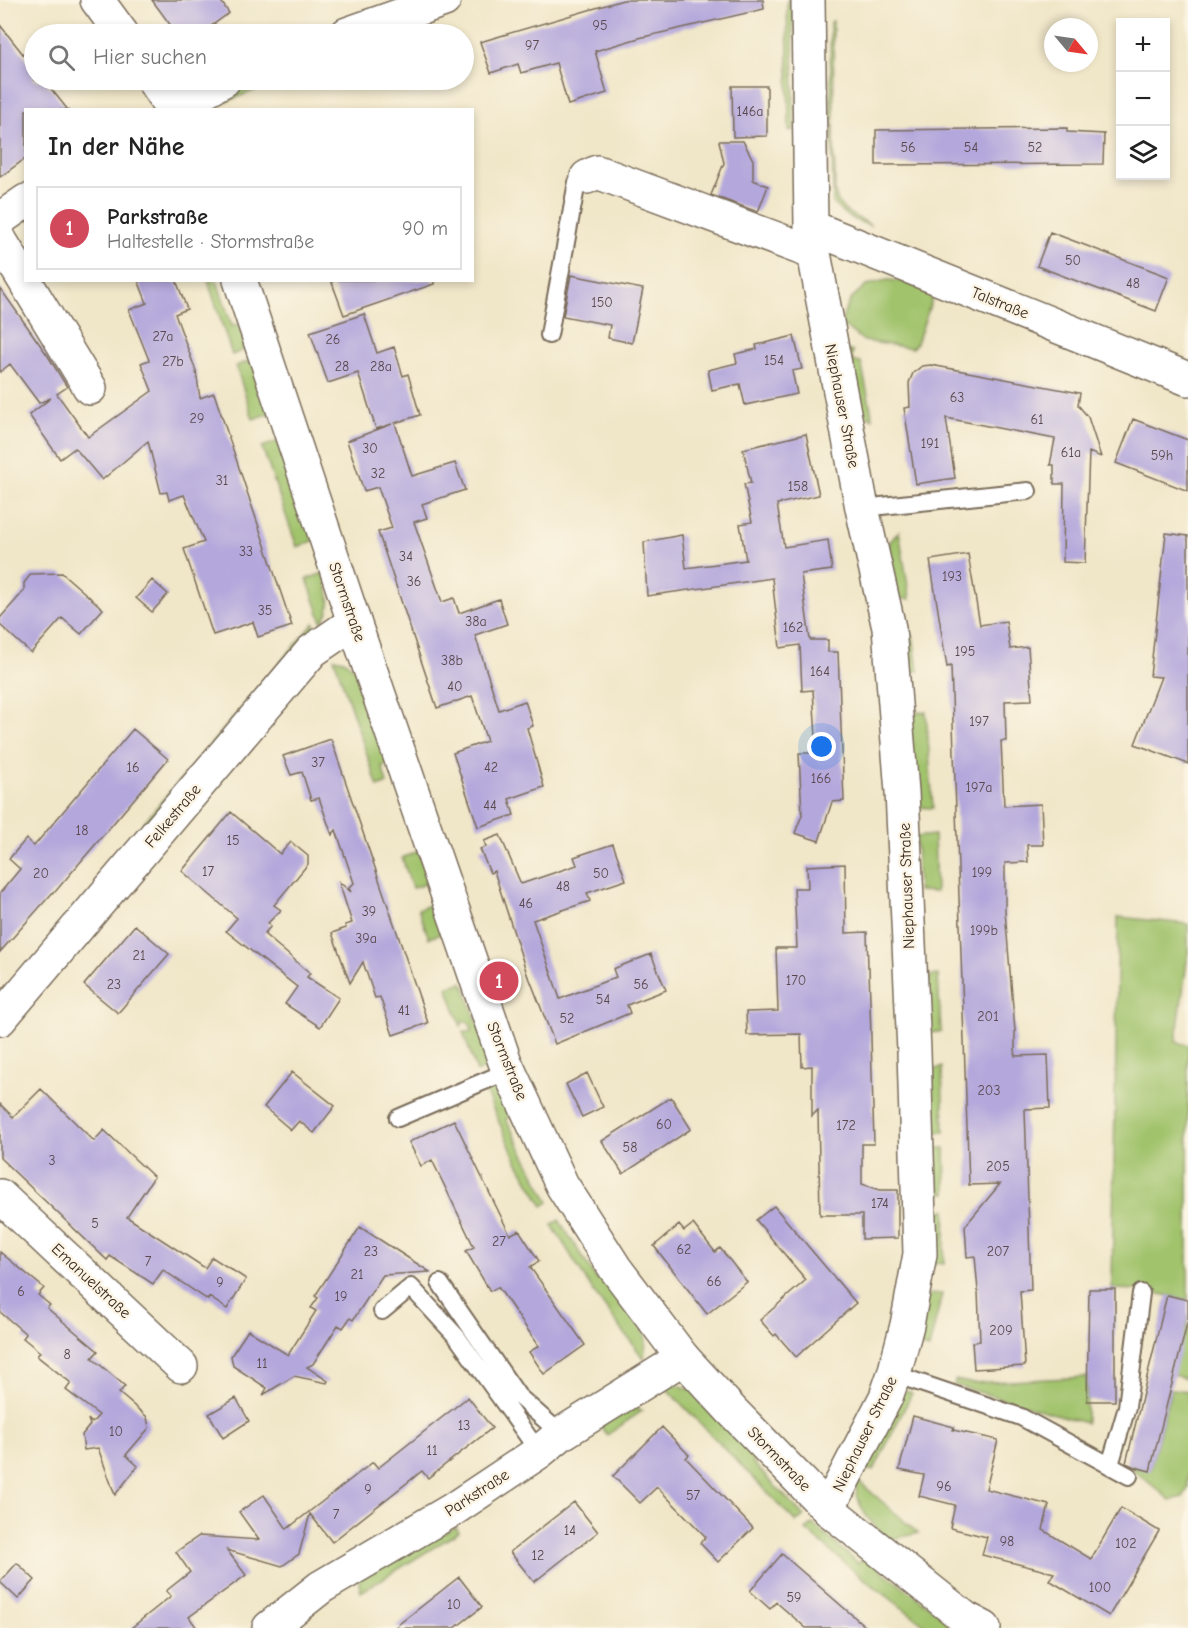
<!DOCTYPE html>
<html lang="de">
<head>
<meta charset="utf-8">
<style>
	:root { --surface:#fff; --page:#f2f2f2; --text:#222; --muted:#767676; --line:#e0e0e0; --accent:#d1495b }
	body { margin:0; font-family:"Comic Neue",sans-serif; background:var(--page); color:var(--text) }
	.controls { position:absolute; right:18px; top:18px; display:grid; overflow:hidden; border-radius:0px; box-shadow:0 3px 9px #0003 }
	.controls button { width:54px; height:54px; display:grid; place-items:center; padding:0; border:0; border-bottom:2px solid var(--line); background:var(--surface); color:var(--text); font:30px sans-serif }
	.compass { position:absolute; left:1044px; top:18px; width:54px; height:54px; border-radius:50%; background:var(--surface); box-shadow:0 3px 9px #0003; rotate:119deg }
	.you { position:absolute; left:822px; top:747px; width:21px; height:21px; margin:-15px; border:4px solid #fff; border-radius:50%; background:#1a73e8; box-shadow:0 0 0 9px #1a73e833 }
	.badge { display:grid; place-items:center; width:39px; height:39px; border-radius:50%; background:var(--accent); color:#fff; font-size:20px; font-weight:700 }
	.pin { position:absolute; translate:-50% -50%; border:3px solid #fff; box-shadow:0 2px 6px #0006 }
	.list { margin:0; padding:0; list-style:none }
	h2 { display:flex; justify-content:space-between; align-items:center; height:78px; margin:0; padding:0 24px; font-size:26px }
	h2 small { font-size:20px; font-weight:400; color:var(--muted) }
	.list li { display:grid; grid-template-columns:39px 1fr auto; gap:18px; align-items:center; box-sizing:border-box; height:84px; margin:0 12px 12px; padding:0 12px; border:2px solid var(--line); border-radius:0px }
	.list b { display:block; font-size:22px; white-space:nowrap }
	.list p { margin:0; font-size:20px; white-space:nowrap; color:var(--muted) }
	.list em { font-size:20px; font-style:normal; color:var(--muted) }
	.icon { flex:none; width:33px; height:33px; fill:none; stroke:currentColor; stroke-width:2; stroke-linecap:round; stroke-linejoin:round }
	.map { position:relative; flex:none; width:1188px; height:1628px; overflow:hidden }
	.search { position:absolute; background:var(--surface); box-shadow:0 3px 9px #0003; left:24px; top:24px; width:450px; height:66px; display:flex; align-items:center; gap:15px; box-sizing:border-box; padding:0 21px; border-radius:33px; color:var(--muted); font-size:22px }
	.panel { position:absolute; background:var(--surface); box-shadow:0 3px 9px #0003; left:24px; top:108px; width:450px; height:174px; border-radius:0px }
	.map>svg:first-child { display:block }
	.green { fill:#a1c36c; stroke:#6e7645; stroke-width:1.5 }
	.building { fill:#b4a7dc }
	.lines { fill:none; stroke-linecap:round; stroke-linejoin:round }
	.lane-casing { stroke:#7a6c5a; stroke-width:20 }
	.street-casing { stroke:#7a6c5a; stroke-width:36 }
	.secondary-casing { stroke:#7a6c5a; stroke-width:36 }
	.lane { stroke:#fff; stroke-width:16 }
	.street { stroke:#fff; stroke-width:33 }
	.secondary { stroke:#fff; stroke-width:33 }
	.labels { text-anchor:middle; dominant-baseline:central; stroke-width:5; stroke-linejoin:round; paint-order:stroke }
	.number-label { font-size:14px; fill:#59494e }
	.street-label { font-size:16px; fill:#3b2a1e; stroke:#fcf5e5 }
</style>
</head>
<body>
<div class="map">
<svg width="1188" height="1628" viewBox="0 0 1188 1628">
	<rect width="100%" height="100%" fill="#fcf5e5"/>
	<filter id="ink" filterUnits="userSpaceOnUse"><feTurbulence type="fractalNoise" baseFrequency=".0167" numOctaves="2"/><feDisplacementMap in="SourceGraphic" scale="12" xChannelSelector="R" yChannelSelector="G"/><feConvolveMatrix kernelMatrix="1 2 1 2 8 2 1 2 1" color-interpolation-filters="sRGB"/></filter>
	<filter id="wash" filterUnits="userSpaceOnUse"><feTurbulence type="fractalNoise" baseFrequency=".008" numOctaves="4" result="noise"/><feDisplacementMap in="SourceGraphic" scale="24" xChannelSelector="R" yChannelSelector="G"/><feGaussianBlur stdDeviation="1.35" result="paint"/><feColorMatrix in="noise" values="0 0 0 0 0 0 0 0 0 0 0 0 0 0 0 0 0 1.4 0 .05"/><feComposite in="paint" operator="in"/></filter>
	<g filter="url(#wash)">
		<rect width="100%" height="100%" fill="#f0e6c8"/>
		<path class="green" d="M787,0h6l1,130 -5,1z
			M833,21l1,99h-3l-1,-98z
			M258,80h24l-57,22 -4,-8z
			M832,124h2l1,68c5,25 23,22 36,34 -15,-6 -30,-10 -38,-24z
			M888,280l13,1 33,12 -17,50 -5,5 -48,-7 -23,-17c6,-26 20,-41 47,-44z
			M208,281h9l15,45 6,-2 10,24 -16,7z
			M842,349l11,3 -2,6 3,4h7l12,57 -18,-10z
			M252,360l18,53 -17,6 -17,-53z
			M279,441l34,100 -16,6 -35,-100z
			M899,531l11,68 -16,-1 -9,-50z
			M324,573c4,18 11,33 -2,49l-15,-43z
			M314,623l2,6 -168,197 -4,-4z
			M913,635l5,36h-14l-4,-34z
			M334,658l10,2 12,10 32,94 -6,2 5,17 -9,4z
			M909,712h17l7,96 -18,-1z
			M934,835l2,57 -18,-1 -2,-54z
			M418,851l11,32 -17,5 -10,-30z
			M436,903l10,29 -17,6 -11,-29z
			M1118,917l70,7v29l-12,89 12,3v255l-46,-10 -30,-1z
			M938,975l3,57h-18l-2,-47 8,-2 1,-7z
			M463,982l29,83 -15,7 -14,-40h7l2,-4 -4,-6 -5,-1 -2,5 -14,-39z
			M942,1067l2,65h-10l-5,-3 -5,-56z
			M500,1085l12,30 -6,4 43,83 -6,4 -27,-46 -31,-69z
			M937,1148h8l1,45 -17,-1 3,-42z
			M946,1210l-2,54 -7,-1 -9,4 1,-56z
			M559,1220l38,60 5,-3 41,53 3,10 -2,19 -51,-68 -41,-66z
			M942,1294l-13,55 -18,-5 11,-49z
			M1188,1315v64l-15,-4z
			M1087,1377l-1,46 -132,-38 1,-5 15,3z
			M675,1384l20,7 61,68 -4,3 52,54 -8,6 -133,-137z
			M897,1388l15,5 -38,77h-9z
			M1171,1389l17,2v97l-5,9 -13,3 -41,-34 21,4z
			M628,1405l14,6 -35,24 -8,-11z
			M855,1478l63,55 -29,7c-21,-20 -33,-31 -34,-62z
			M813,1524l45,39 4,-4 3,-1 93,70h-29l-75,-57 -48,-41z
			M456,1527l3,5 -98,60 -3,-14z"/>
		<g id="blocks">
			<path class="building" d="M152,0h68l9,13 -29,21h-23z
				M623,0h140l1,9 -125,29 -44,13 12,42 -39,12 -12,-42 -35,10 -3,-9 -27,9 -11,-31z
				M0,25l34,43v12h10l24,30h-42v48l-26,19z
				M732,86h35v50l-34,1z
				M1067,128v4l37,2 -1,30 -227,1v-35z
				M719,141h24l10,19v20l15,6 -10,26 -47,-17 13,-32z
				M1050,232l119,45 -13,34 -119,-45z
				M571,275l72,14 -11,54 -24,-5 2,-13 -47,-9z
				M138,280h38l11,29 -12,5 21,57 4,27 14,-5 78,233 -34,11 -5,-15 -40,13 -29,-86 20,-7 -20,-47 -15,5 -2,-8 -6,1 -13,-52 -46,39 -27,-32 -15,11 -31,-44 22,-17 -12,5 -29,-39 -10,8v-84l48,68 19,31 -10,7 31,43 64,-46 -11,-28 8,-3 -20,-50 18,-7z
				M331,280h103v4l-90,31z
				M364,314l13,39 17,-6 9,29 5,-2 12,41 -25,8 17,53 43,-13 10,27 -43,14 5,14 -13,4 28,80 12,-4 5,15 40,-14 8,25 -32,11 24,75 26,-9 8,25 -6,2 17,59 -35,12 5,16 -36,12 -25,-74 34,-12 -15,-45 -35,12 -59,-176 14,-4 -14,-41 -14,4 -17,-50 45,-17 -16,5 -18,-56 -30,10 -18,-51z
				M794,336l8,33 -10,2 5,23 -52,11 -5,-21 -28,6 -4,-20 29,-7 -2,-9 22,-5 -1,-4z
				M931,365l149,28 -2,12 10,12 13,40 -12,-5 -4,111 -22,-1 1,-78h-10v-19h-4l5,-26 -109,-21 9,60 -39,6 -12,-76 6,-1 -1,-24 4,-10 9,-7z
				M1133,419l55,21v51l-72,-28z
				M806,434l13,61 -42,9 7,43 44,-7 4,30 -31,4 9,66h18v12h10l6,149 -12,1 -13,39 -24,-8 7,-18 -3,-62h18l-4,-63 -11,1 -2,-46 -20,3 -8,-70 -125,18 -3,-54 38,-7 4,33 60,-8 -6,-36 12,-2 -8,-38 7,-1 -8,-34z
				M1166,533l22,3v228l-53,-20 26,-67 -11,-1z
				M968,554l12,71 26,-4 4,28 18,-2 4,53 -27,1 1,40h-5l3,65 37,-2 2,41h-16l1,17 -23,1v48l10,120v25l33,-1 2,53 -25,1 6,181 -11,1 5,75 -51,3 -2,-27 8,-1 -2,-50 -3,-35 -8,1 -2,-31 35,-42 -31,1 -18,-519 -4,1 -17,-107z
				M62,573l41,36 -22,25 -19,-16 -31,35 -31,-28v-7l24,-27v-8l7,-9z
				M152,580l16,14 -16,18 -16,-14z
				M133,729l35,30 -113,133 -1,-1 -54,61v-59l20,-24 -11,-10 17,-20 8,7z
				M331,739l97,284 -35,12 -13,-38 -5,1 -12,-36 -13,21 -18,-50 14,-5 -1,-3 7,-2 -13,-41 12,10 -2,-4 5,-5 -18,-53 -4,5 -13,-37 -8,2 -9,-28 -11,3 -8,-19z
				M231,812l49,42 11,-12 17,14v8l-34,41 7,5 -13,13 3,3 -7,8 46,39 -3,4 32,21 -19,29 -35,-23 12,-17 -71,-56 11,-13 -55,-47z
				M500,835l21,49 56,-19 -3,-8 39,-13 13,36 -39,13 3,8 -57,19 27,79 56,-22 -3,-8 38,-15 15,36 -39,15 3,8 -75,31 -26,-67h-1l-34,-106 -4,2 -10,-24 6,-2 -2,-6z
				M845,864l1,69 21,-1 1,35h1l5,177h-12v40l18,6h18v48l-36,1v-24h-42l-2,-105 -6,6v-50l-10,1 -1,-33 -54,1 -1,-23 32,-1 -2,-63h21l-3,-60h14l-1,-22z
				M135,925l34,29 -51,59 -34,-28z
				M292,1072l43,34 -21,27 -15,-12 -8,9 -27,-23z
				M587,1073l16,34 -21,10 -16,-33z
				M41,1089l53,52 10,-11 50,47 -27,40 78,51 7,-11 34,22 -19,30 -18,-12 -1,3 -45,-30 -10,14 -43,-28 -3,4 -107,-102v-54l13,13z
				M671,1097l20,32 -68,45 -21,-33z
				M454,1120l56,115 9,-5 20,31 -9,6 55,78 -41,29 -15,-22 10,-6 -41,-59 -8,4 -24,-40 8,-4 -42,-87 -11,6 -12,-24z
				M774,1206l82,97 -60,54 -20,-23 -2,2 -14,-16 46,-40 -50,-60z
				M693,1224l22,28 5,-4 27,34 -40,32 -53,-68 25,-21 5,6z
				M360,1227l70,45 -47,3 -30,45 -3,-2 -7,10 -5,-3 -25,39 -6,3 21,14 -1,2 -33,-7 -31,19 4,-7 -34,-22 -2,-10 17,-26 40,25 28,-44 -5,-3 7,-10 -3,-2z
				M0,1252l44,36 -6,7 12,10 -3,3 51,43 -6,7 33,28 -6,7 28,24 2,11 -23,27 12,11 -23,29 -17,-47 -14,2 -2,-15 8,-10 -2,-6 4,4 7,-8 -33,-25 5,-7 -34,-27 3,-4 -17,-14 3,-4 -26,-22z
				M1089,1289h26v112h-28z
				M1167,1295l21,5v20l-38,151 -15,-4 -9,-4z
				M468,1397l24,31 -64,50 -6,-7 -90,71 -22,-28 -11,40 -17,12 -55,-16 19,25 -57,42 8,11h-66l40,-32 -5,-5 24,-19 -14,-20 23,-16 60,4 -20,-28 25,-17 23,34 86,-67 5,6z
				M236,1398l13,23 -26,17 -14,-24z
				M913,1416l41,11 -1,3 45,10 -12,49 63,16 -6,25 48,29 30,-51 38,23 -50,85 -60,-36 5,-7 -72,-18 5,-18 -37,-9 5,-23 -36,-9 5,-21 -25,-5z
				M662,1427l27,28 -3,3 67,70 -35,34 -18,-19 6,-6 -49,-50 -17,16 -27,-27z
				M574,1502l24,30 -64,50 -24,-30z
				M782,1554l85,74h-61l-30,-26 -6,7 -20,-18z
				M17,1563l18,17 -17,19 -18,-17z
				M459,1577l23,30 -27,21h-61z"/>
		</g>
	</g>
	<g filter="url(#ink)">
		<use href="#blocks" fill-opacity="0" stroke="#7a6c5a" stroke-width="1.5"/>
		<g class="lines">
			<g class="lane-casing">
				<path id="lane" d="M549,335l28,-153 10,-5
					M862,508l166,-17
					M398,1118l110,-47
					M440,1283l78,113 43,38
					M382,1311l29,-24 46,50 82,115
					M894,1374l127,43 108,59
					M1110,1465l17,-58 14,-114"/>
			</g>
			<g class="street-casing">
				<path id="street" d="M808,0l3,227 3,26 48,255 27,120 13,164 12,259 6,203 -13,71 -13,49 -8,23 -58,112
					M347,34l97,-34
					M169,110l55,-30
					M587,177l10,-5 217,81
					M0,219l26,-18
					M811,227l377,152
					M0,240l90,148
					M0,1019l312,-368 42,-29
					M0,1196l181,170
					M269,1628l52,-41 131,-77 87,-58 22,-18 122,-76"/>
			</g>
			<g class="secondary-casing">
				<path id="secondary" d="M97,0l25,34
					M153,80l20,30
					M240,280l114,342 151,440 57,123 53,83 68,90 49,53 96,98 137,109 19,10"/>
			</g>
			<use href="#lane" class="lane"/>
			<use href="#street" class="street"/>
			<use href="#secondary" class="secondary"/>
		</g>
	</g>
	<g class="labels">
		<g class="number-label">
			<text x="600" y="25">95</text>
			<text x="532" y="45">97</text>
			<text x="750" y="111">146a</text>
			<text x="908" y="147">56</text>
			<text x="971" y="147">54</text>
			<text x="1035" y="147">52</text>
			<text x="1073" y="260">50</text>
			<text x="1133" y="283">48</text>
			<text x="602" y="302">150</text>
			<text x="163" y="336">27a</text>
			<text x="333" y="339">26</text>
			<text x="774" y="360">154</text>
			<text x="173" y="361">27b</text>
			<text x="342" y="366">28</text>
			<text x="381" y="366">28a</text>
			<text x="957" y="397">63</text>
			<text x="197" y="418">29</text>
			<text x="1037" y="419">61</text>
			<text x="930" y="443">191</text>
			<text x="370" y="448">30</text>
			<text x="1071" y="452">61a</text>
			<text x="1162" y="455">59h</text>
			<text x="378" y="473">32</text>
			<text x="222" y="480">31</text>
			<text x="798" y="486">158</text>
			<text x="246" y="551">33</text>
			<text x="406" y="556">34</text>
			<text x="952" y="576">193</text>
			<text x="414" y="581">36</text>
			<text x="265" y="610">35</text>
			<text x="476" y="621">38a</text>
			<text x="793" y="627">162</text>
			<text x="965" y="651">195</text>
			<text x="452" y="660">38b</text>
			<text x="820" y="671">164</text>
			<text x="455" y="686">40</text>
			<text x="979" y="721">197</text>
			<text x="318" y="762">37</text>
			<text x="133" y="767">16</text>
			<text x="491" y="767">42</text>
			<text x="821" y="778">166</text>
			<text x="979" y="787">197a</text>
			<text x="490" y="805">44</text>
			<text x="82" y="830">18</text>
			<text x="233" y="840">15</text>
			<text x="208" y="871">17</text>
			<text x="982" y="872">199</text>
			<text x="41" y="873">20</text>
			<text x="601" y="873">50</text>
			<text x="563" y="886">48</text>
			<text x="526" y="903">46</text>
			<text x="369" y="911">39</text>
			<text x="984" y="930">199b</text>
			<text x="366" y="938">39a</text>
			<text x="139" y="955">21</text>
			<text x="796" y="980">170</text>
			<text x="114" y="984">23</text>
			<text x="641" y="984">56</text>
			<text x="603" y="999">54</text>
			<text x="404" y="1010">41</text>
			<text x="988" y="1016">201</text>
			<text x="567" y="1018">52</text>
			<text x="989" y="1090">203</text>
			<text x="664" y="1124">60</text>
			<text x="846" y="1125">172</text>
			<text x="630" y="1147">58</text>
			<text x="52" y="1160">3</text>
			<text x="998" y="1166">205</text>
			<text x="880" y="1203">174</text>
			<text x="95" y="1223">5</text>
			<text x="499" y="1241">27</text>
			<text x="684" y="1249">62</text>
			<text x="371" y="1251">23</text>
			<text x="998" y="1251">207</text>
			<text x="148" y="1261">7</text>
			<text x="357" y="1274">21</text>
			<text x="714" y="1281">66</text>
			<text x="220" y="1282">9</text>
			<text x="21" y="1291">6</text>
			<text x="341" y="1296">19</text>
			<text x="1001" y="1330">209</text>
			<text x="67" y="1354">8</text>
			<text x="262" y="1363">11</text>
			<text x="464" y="1425">13</text>
			<text x="116" y="1431">10</text>
			<text x="432" y="1450">11</text>
			<text x="944" y="1486">96</text>
			<text x="368" y="1489">9</text>
			<text x="693" y="1495">57</text>
			<text x="336" y="1514">7</text>
			<text x="570" y="1530">14</text>
			<text x="1007" y="1541">98</text>
			<text x="1126" y="1543">102</text>
			<text x="538" y="1555">12</text>
			<text x="1100" y="1587">100</text>
			<text x="794" y="1597">59</text>
			<text x="454" y="1604">10</text>
		</g>
		<g class="street-label">
			<text transform="translate(1000 303) rotate(22)">Talstraße</text>
			<text transform="translate(842 406) rotate(79)">Niephauser Straße</text>
			<text transform="translate(347 602) rotate(71)">Stormstraße</text>
			<text transform="translate(173 816) rotate(-50)">Felkestraße</text>
			<text transform="translate(907 886) rotate(-92)">Niephauser Straße</text>
			<text transform="translate(507 1061) rotate(68)">Stormstraße</text>
			<text transform="translate(91 1281) rotate(43)">Emanuelstraße</text>
			<text transform="translate(865 1434) rotate(-64)">Niephauser Straße</text>
			<text transform="translate(779 1459) rotate(46)">Stormstraße</text>
			<text transform="translate(477 1493) rotate(-33)">Parkstraße</text>
		</g>
	</g>
</svg>
<div class="controls">
<button>+</button>
<button>−</button>
<button><svg class="icon" aria-label="layers" viewBox="0 0 24 24"><path d="M12 4l9 5-9 5-9-5zM3 14l9 5 9-5"/></svg></button>
</div>
<svg class="compass" viewBox="-18 -18 36 36"><path d="M0-13l5 13h-10z" fill="#e53935"/><path d="M0 13l5-13h-10z" fill="#767676"/></svg>
<div class="you"></div>
<div class="pin badge" style="left:499px;top:981px">1</div>
<div class="search"><svg class="icon" aria-label="search" viewBox="0 0 24 24"><circle cx="10" cy="10" r="6"/><path d="M15 15l6 6"/></svg>Hier suchen</div>
<section class="panel">
<h2>In der Nähe<small></small></h2>
<ul class="list">
<li><span class="badge">1</span><div><b>Parkstraße</b><p>Haltestelle · Stormstraße</p></div><em>90 m</em></li>
</ul>
</section>
</div>
</body>
</html>
